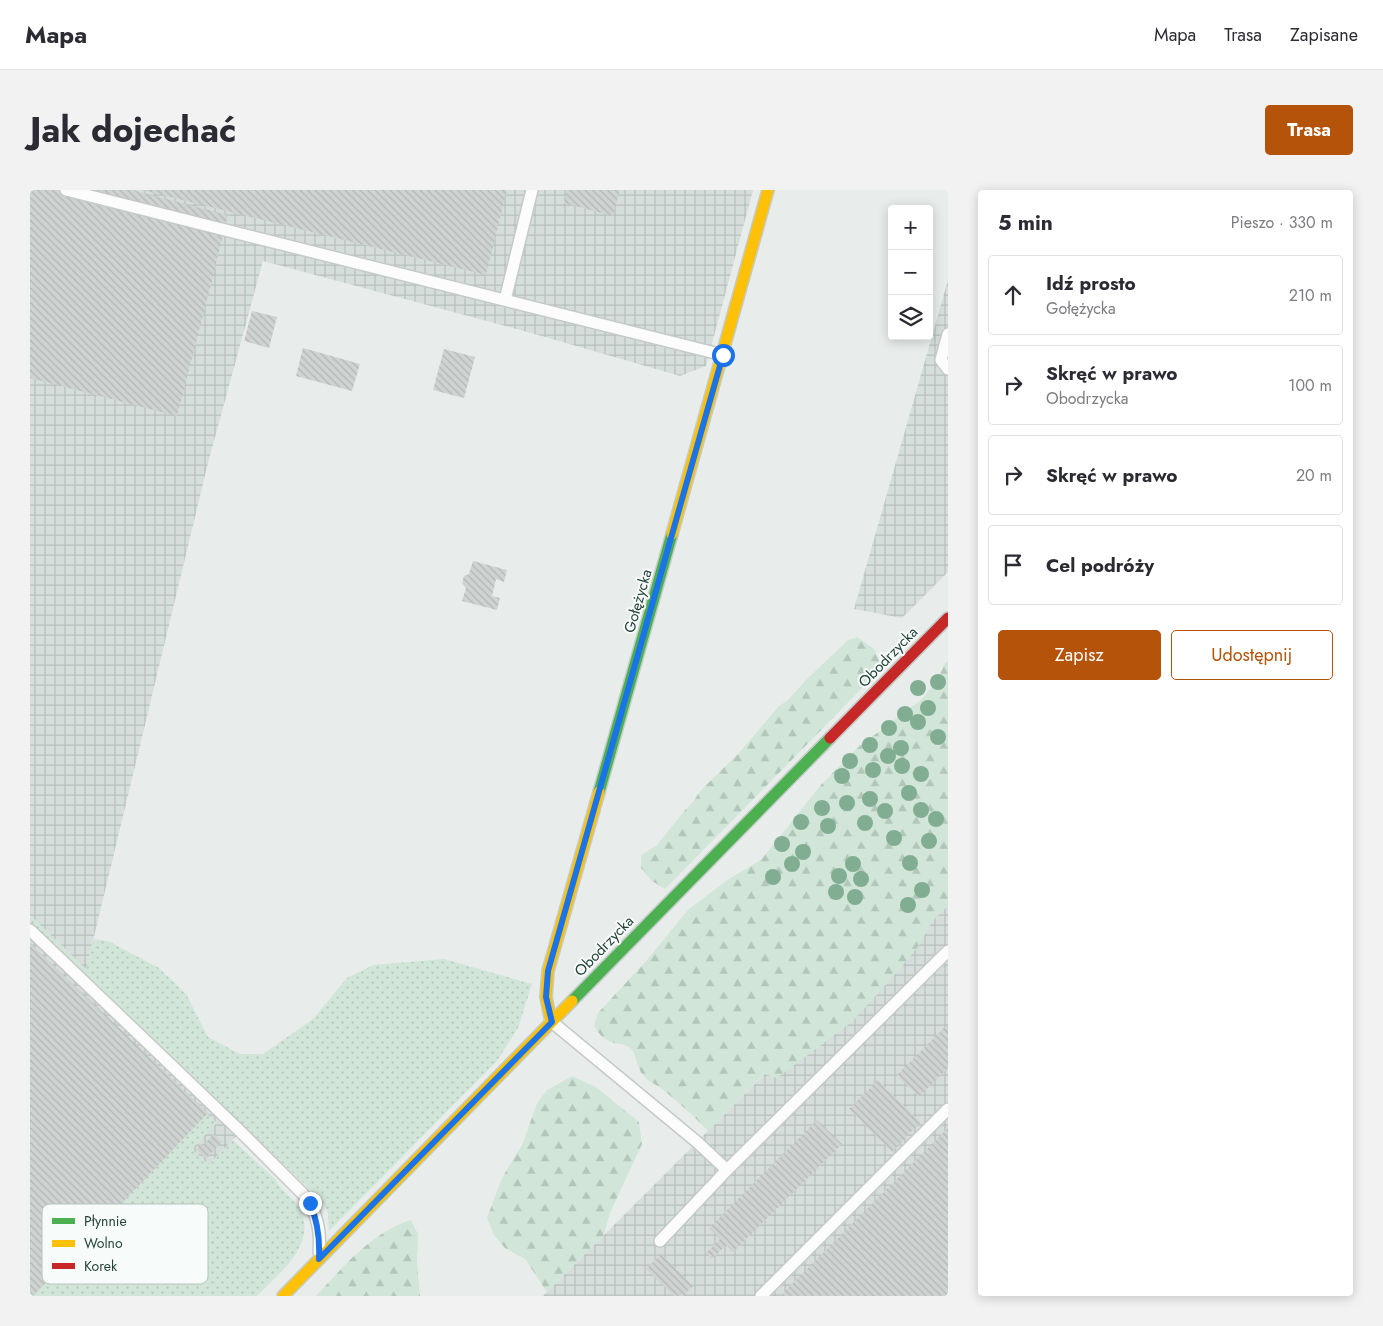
<!DOCTYPE html>
<html lang="pl">
<head>
<meta charset="utf-8">
<style>
	:root { --surface:#fff; --page:#f2f2f3; --text:#2b2b33; --muted:#7c7c81; --line:#e1e1e2; --accent:#b45309 }
	body { margin:0; font-family:Jost,sans-serif; background:var(--page); color:var(--text) }
	.controls { position:absolute; right:15px; top:15px; display:grid; overflow:hidden; border-radius:5px; box-shadow:0 2px 12px #0003 }
	.controls button { width:45px; height:45px; display:grid; place-items:center; padding:0; border:0; border-bottom:1px solid var(--line); background:var(--surface); color:var(--text); font:25px sans-serif }
	.stop { position:absolute; width:15px; height:15px; margin:-11px; border:4px solid #1a73e8; border-radius:50%; background:#fff }
	.stop.end { background:#1a73e8; border-color:#fff; box-shadow:0 1px 5px #0008 }
	.list { margin:0; padding:0; list-style:none }
	h2 { display:flex; justify-content:space-between; align-items:center; height:65px; margin:0; padding:0 20px; font-size:21px }
	h2 small { font-size:16px; font-weight:400; color:var(--muted) }
	.list li { display:grid; grid-template-columns:32px 1fr auto; gap:15px; align-items:center; box-sizing:border-box; height:80px; margin:0 10px 10px; padding:0 10px; border:1px solid var(--line); border-radius:5px }
	.list b { display:block; font-size:19px; white-space:nowrap }
	.list p { margin:0; font-size:16px; white-space:nowrap; color:var(--muted) }
	.list em { font-size:16px; font-style:normal; color:var(--muted) }
	.actions { display:flex; gap:10px; padding:15px 20px }
	.actions a { flex:1; padding:11px 0; border:1px solid var(--accent); border-radius:5px; text-align:center; font-size:18px; color:var(--accent) }
	.actions .main { background:var(--accent); color:#fff }
	.icon { flex:none; width:28px; height:28px; fill:none; stroke:currentColor; stroke-width:2; stroke-linecap:round; stroke-linejoin:round }
	.map { position:relative; flex:none; width:918px; height:1106px; overflow:hidden; border-radius:5px }
	header { display:flex; align-items:center; gap:30px; box-sizing:border-box; height:70px; padding:0 25px; background:var(--surface); border-bottom:1px solid var(--line) }
	header strong { font-size:24px }
	nav { display:flex; gap:28px; margin-inline-start:auto; font-size:18px }
	.intro { display:flex; align-items:center; justify-content:space-between; box-sizing:border-box; height:120px; padding:0 30px }
	h1 { margin:0; font-size:35px }
	.button { padding:12px 22px; border-radius:5px; background:var(--accent); color:#fff; font-size:18px; font-weight:700 }
	main { display:flex; gap:30px; padding:0 30px }
	aside { flex:1; background:var(--surface); border-radius:5px; box-shadow:0 2px 12px #0003 }
	.map>svg:first-child { display:block }
	.industrial { fill:url(#industrial-grid) }
	.grass { fill:url(#grass-dots) }
	.forest { fill:url(#forest-firs) }
	.building { fill:url(#building-back-hatch) }
	.lines { fill:none; stroke-linecap:round; stroke-linejoin:round }
	.lane-casing { stroke:#c5cac8; stroke-width:14 }
	.fast-casing { stroke:#c3cbc8; stroke-width:14 }
	.slow-casing { stroke:#c3cbc8; stroke-width:14 }
	.jam-casing { stroke:#c3cbc8; stroke-width:14 }
	.lane { stroke:#fcfcfc; stroke-width:11 }
	.fast { stroke:#4caf50; stroke-width:11 }
	.slow { stroke:#ffc107; stroke-width:11 }
	.jam { stroke:#c62828; stroke-width:11 }
	.tree { fill:#81ae93 }
	.route { stroke:#1a73e8; stroke-width:6 }
	.labels { text-anchor:middle; dominant-baseline:central; stroke-width:4; stroke-linejoin:round; paint-order:stroke }
	.street-label { font-size:15px; fill:#24423a; stroke:#f7fbf9 }
	.key { fill:#f7fbf9; stroke:#b8c4c0; stroke-width:1 }
	.key-label { font-size:14px; fill:#24423a }
</style>
</head>
<body>
<header>
<strong>Mapa</strong>
<nav><a>Mapa</a><a>Trasa</a><a>Zapisane</a></nav>
</header>
<div class="intro"><h1>Jak dojechać</h1><a class="button">Trasa</a></div>
<main>
<div class="map">
<svg width="918" height="1106" viewBox="0 0 918 1106">
	<defs>
		<pattern id="industrial-grid" width="8" height="8" patternUnits="userSpaceOnUse" patternTransform="scale(1.25)"><rect width="8" height="8" fill="#d6dedb"/><path d="M0 4h8M4 0v8" fill="none" stroke="#b8c0bd"/></pattern>
		<pattern id="grass-dots" width="8" height="8" patternUnits="userSpaceOnUse" patternTransform="scale(1.25)"><rect width="8" height="8" fill="#d1e6d8"/><path d="M2 2h.1M6 6h.1" fill="none" stroke="#b3c6ba" stroke-width="1.8" stroke-linecap="round"/></pattern>
		<pattern id="forest-firs" width="22" height="20" patternUnits="userSpaceOnUse" patternTransform="scale(1.25)"><rect width="22" height="20" fill="#d1e6d8"/><path d="M5 1l3.5 6h-7zM16 11l3.5 6h-7z" fill="#b3c6ba"/></pattern>
		<pattern id="building-back-hatch" width="6" height="6" patternUnits="userSpaceOnUse" patternTransform="scale(1.25)"><rect width="6" height="6" fill="#cfd4d2"/><path d="M-1 5l2 2M0 0l6 6M5-1l2 2" fill="none" stroke="#b2b7b5"/></pattern>
	</defs>
	<rect width="100%" height="100%" fill="#e8edeb"/>
	<path class="industrial" d="M0,0h723l-47,176 -26,10 -149,-43 -268,-72 -55,202 -122,507 160,156 -162,170h-54z
		M918,90v292l-46,46 -48,-9z
		M918,700v406h-405l154,-154z"/>
	<path class="grass" d="M0,725l56,54 8,-30 14,2 51,27 27,26 22,43 32,17h23l50,-35 34,-41 26,-13 71,-6 88,25 -14,44 -21,33 -168,170 -1,-18 -7,-13 -291,-278z
		M177,924l10,9 -25,26 17,16 24,-25 43,40c5,12 18,17 24,29 18,36 -22,65 -43,87h-224z"/>
	<path class="forest" d="M827,447l17,12 8,19 -217,221 -13,-8 -11,-13v-13l16,-10 28,-35 8,-8 7,-11 38,-37 41,-48 9,-6 19,-21 41,-39z
		M918,471v245l-16,15 -12,23 -21,26 -46,51 -76,57 -13,-4 -56,57c-15,-16 -30,-29 -46,-42 -6,-5 -15,-8 -19,-14 -6,-7 -6,-17 -11,-25 -5,-7 -14,-5 -21,-8 -8,-3 -13,-9 -17,-16l4,-13 48,-52 42,-51 39,-30 34,-20 59,-74 37,-38 65,-49 16,-20 7,-16z
		M542,886l24,11 43,35 3,22 -32,69 -6,22 -57,57 -22,-33 -20,-11 -11,-13 -7,-17 15,-40 21,-35 14,-40 10,-13z
		M381,1030l7,14 -1,28 3,34h-104c27,-29 56,-64 95,-76z"/>
	<path class="building" d="M0,0h102l96,25 -13,52h2l-2,2 -38,147 -147,-38z
		M112,0h365l-21,85z
		M537,0h53l-7,26 -49,-13z
		M222,121l25,6 -8,31 -25,-7z
		M273,158l57,16 -8,27 -56,-15z
		M414,159l31,8 -11,41 -31,-8z
		M443,371l34,9 -3,12 -8,-3 -4,17 8,2 -3,12 -35,-9 4,-13 -4,-5 2,-7 5,-2z
		M0,753l178,170 -175,183h-3z
		M918,834v44l-29,29 -22,-22z
		M848,890l43,43 -15,13 1,1 -15,15 -43,-43z
		M787,930l25,24 -109,108 -7,-7 -14,14 -6,-6 14,-14 -11,-11z
		M918,938v168h-168z
		M184,944l8,8 -16,17 -10,-10 5,-5 1,2z
		M631,1064l32,32 -10,10h-9l-28,-27z"/>
	<g class="lines">
		<g class="lane-casing">
			<path id="lane" d="M36,0l657,165
				M475,110l27,-110
				M918,144l-7,26 7,9
				M0,740l211,202 62,62c14,17 18,37 16,58
				M522,832l145,120 30,28 221,-219
				M630,1051l67,-71
				M731,1106l187,-187"/>
		</g>
		<g class="fast-casing">
			<path id="fast" d="M569,602l73,-258
				M542,811l258,-263"/>
		</g>
		<g class="slow-casing">
			<path id="slow" d="M642,344l96,-344
				M521,832l-5,-25 2,-26 51,-179
				M253,1106l289,-295"/>
		</g>
		<g class="jam-casing">
			<path id="jam" d="M800,548l118,-120"/>
		</g>
		<use href="#lane" class="lane"/>
		<use href="#fast" class="fast"/>
		<use href="#slow" class="slow"/>
		<use href="#jam" class="jam"/>
	</g>
	<g class="tree">
		<circle cx="908" cy="492" r="8"/>
		<circle cx="888" cy="498" r="8"/>
		<circle cx="898" cy="518" r="8"/>
		<circle cx="875" cy="524" r="8"/>
		<circle cx="888" cy="532" r="8"/>
		<circle cx="859" cy="538" r="8"/>
		<circle cx="908" cy="547" r="8"/>
		<circle cx="840" cy="555" r="8"/>
		<circle cx="871" cy="558" r="8"/>
		<circle cx="858" cy="566" r="8"/>
		<circle cx="820" cy="571" r="8"/>
		<circle cx="872" cy="576" r="8"/>
		<circle cx="843" cy="580" r="8"/>
		<circle cx="891" cy="584" r="8"/>
		<circle cx="812" cy="586" r="8"/>
		<circle cx="879" cy="603" r="8"/>
		<circle cx="840" cy="609" r="8"/>
		<circle cx="817" cy="613" r="8"/>
		<circle cx="792" cy="618" r="8"/>
		<circle cx="891" cy="620" r="8"/>
		<circle cx="855" cy="621" r="8"/>
		<circle cx="906" cy="629" r="8"/>
		<circle cx="771" cy="632" r="8"/>
		<circle cx="835" cy="633" r="8"/>
		<circle cx="798" cy="636" r="8"/>
		<circle cx="864" cy="648" r="8"/>
		<circle cx="899" cy="651" r="8"/>
		<circle cx="752" cy="654" r="8"/>
		<circle cx="773" cy="662" r="8"/>
		<circle cx="880" cy="673" r="8"/>
		<circle cx="762" cy="674" r="8"/>
		<circle cx="823" cy="674" r="8"/>
		<circle cx="809" cy="686" r="8"/>
		<circle cx="743" cy="687" r="8"/>
		<circle cx="831" cy="689" r="8"/>
		<circle cx="892" cy="700" r="8"/>
		<circle cx="806" cy="702" r="8"/>
		<circle cx="825" cy="707" r="8"/>
		<circle cx="878" cy="715" r="8"/>
	</g>
	<g class="lines">
		<path class="route" d="M280,1013c8,19 10,36 9,56l233,-237 -6,-25 2,-26 175,-616"/>
	</g>
	<g class="labels">
		<g class="street-label">
			<text transform="translate(608 411) rotate(-74)">Gołężycka</text>
			<text transform="translate(858 467) rotate(-46)">Obodrzycka</text>
			<text transform="translate(574 756) rotate(-46)">Obodrzycka</text>
		</g>
	</g>
	<rect x="12" y="1014" width="166" height="80" rx="8" class="key"/>
	<rect x="22" y="1028" width="23" height="6" fill="#4caf50"/>
	<rect x="22" y="1050" width="23" height="7" fill="#ffc107"/>
	<rect x="22" y="1073" width="23" height="6" fill="#c62828"/>
	<g class="key-label">
		<text x="54" y="1036">Płynnie</text>
		<text x="54" y="1058">Wolno</text>
		<text x="54" y="1081">Korek</text>
	</g>
</svg>
<div class="controls">
<button>+</button>
<button>−</button>
<button><svg class="icon" aria-label="layers" viewBox="0 0 24 24"><path d="M12 4l9 5-9 5-9-5zM3 14l9 5 9-5"/></svg></button>
</div>
<div class="stop" style="left:693px;top:165px"></div>
<div class="stop end" style="left:280px;top:1013px"></div>
</div>
<aside>
<h2>5 min<small>Pieszo · 330 m</small></h2>
<ul class="list">
<li><svg class="icon" aria-label="ahead" viewBox="0 0 24 24"><path d="M12 20V5M6 11l6-6 6 6"/></svg><div><b>Idź prosto</b><p>Gołężycka</p></div><em>210 m</em></li>
<li><svg class="icon" aria-label="right" viewBox="0 0 24 24"><path d="M7 20v-9h11M14 6l5 5-5 5"/></svg><div><b>Skręć w prawo</b><p>Obodrzycka</p></div><em>100 m</em></li>
<li><svg class="icon" aria-label="right" viewBox="0 0 24 24"><path d="M7 20v-9h11M14 6l5 5-5 5"/></svg><div><b>Skręć w prawo</b></div><em>20 m</em></li>
<li><svg class="icon" aria-label="arrive" viewBox="0 0 24 24"><path d="M6 21V4h12l-3 4 3 4H6"/></svg><div><b>Cel podróży</b></div></li>
</ul>
<div class="actions"><a class="main">Zapisz</a><a>Udostępnij</a></div>
</aside>
</main>
</body>
</html>
